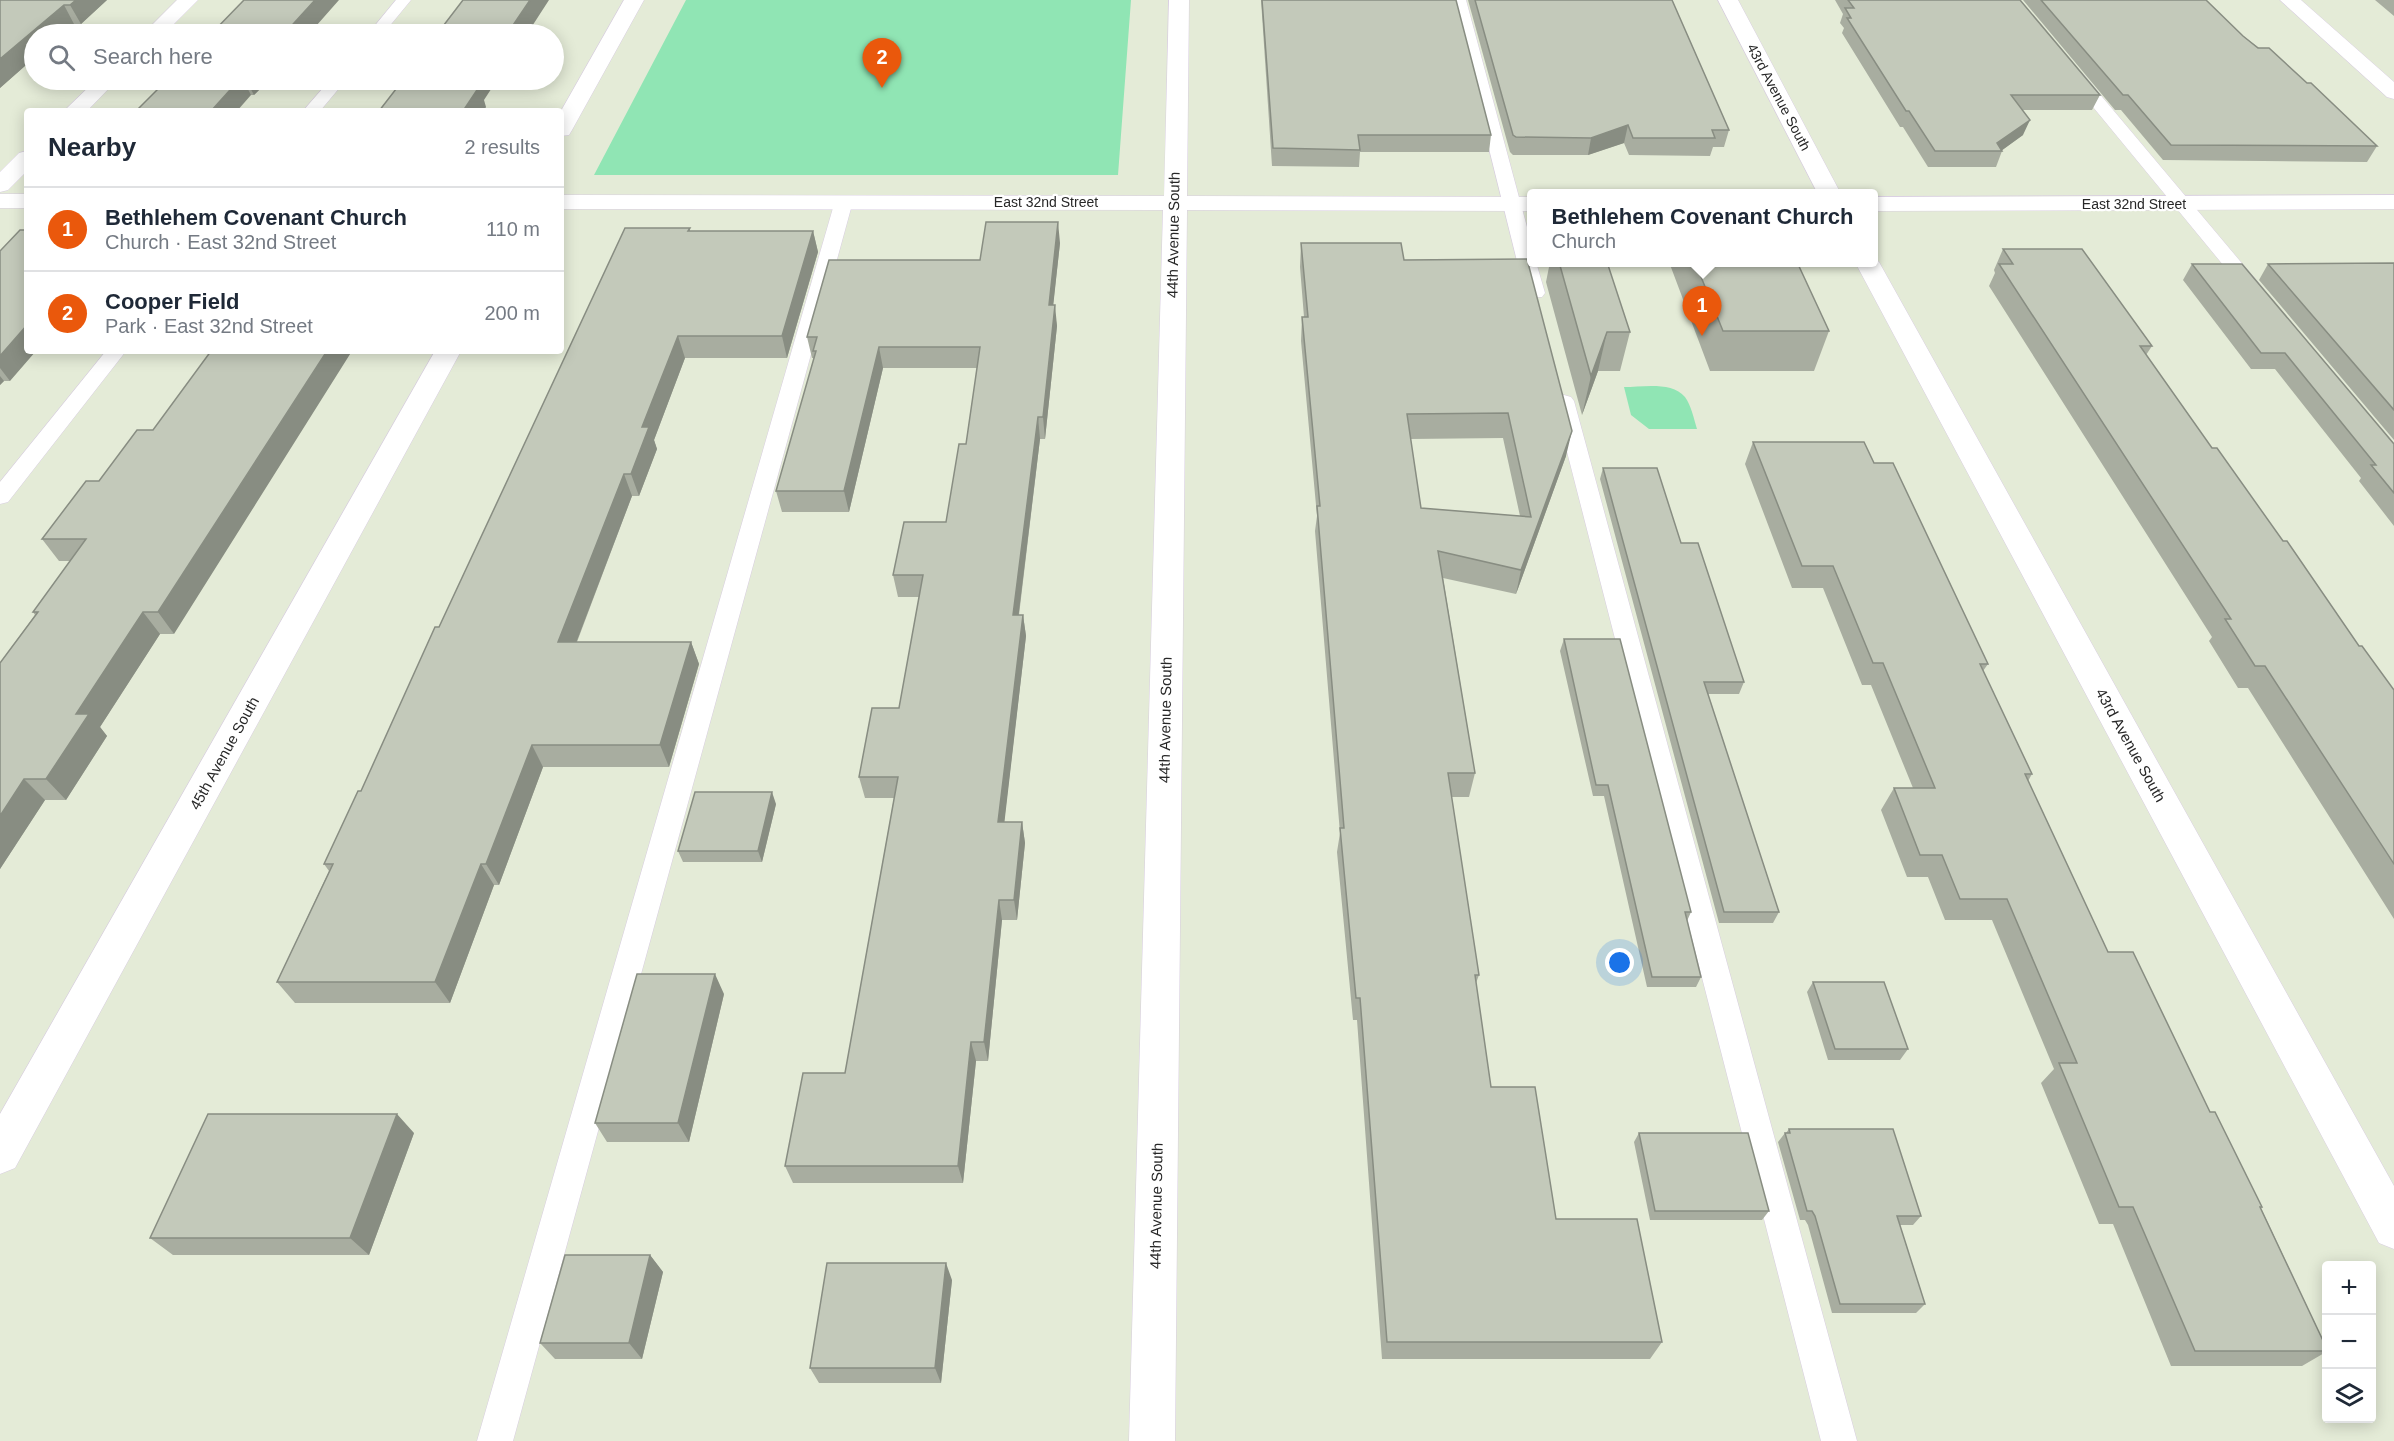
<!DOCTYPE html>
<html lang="en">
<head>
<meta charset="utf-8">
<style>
	:root { --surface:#fff; --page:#f6f6f7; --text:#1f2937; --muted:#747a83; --line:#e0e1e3; --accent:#ea580c }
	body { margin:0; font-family:Helvetica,sans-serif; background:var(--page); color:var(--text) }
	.controls { position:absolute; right:18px; bottom:18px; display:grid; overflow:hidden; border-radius:6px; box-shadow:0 3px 15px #0003 }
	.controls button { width:54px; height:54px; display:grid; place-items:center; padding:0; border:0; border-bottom:2px solid var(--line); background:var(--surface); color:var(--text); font:30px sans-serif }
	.you { position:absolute; left:1620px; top:963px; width:21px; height:21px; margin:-15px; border:4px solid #fff; border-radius:50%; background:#1a73e8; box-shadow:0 0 0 9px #1a73e833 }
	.badge { display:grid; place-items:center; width:39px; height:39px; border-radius:50%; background:var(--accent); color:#fff; font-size:20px; font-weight:700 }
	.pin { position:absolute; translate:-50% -50px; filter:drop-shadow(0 2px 3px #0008) }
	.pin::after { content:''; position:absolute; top:32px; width:21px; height:18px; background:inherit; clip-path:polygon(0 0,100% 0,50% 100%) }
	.popup { position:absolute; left:1527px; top:189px; width:351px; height:78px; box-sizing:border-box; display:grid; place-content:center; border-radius:6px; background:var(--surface); filter:drop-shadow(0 2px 4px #0005); font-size:20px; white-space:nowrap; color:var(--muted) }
	.popup b { font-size:22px; color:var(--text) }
	.popup::after { content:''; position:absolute; left:50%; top:100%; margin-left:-12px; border:12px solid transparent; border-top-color:var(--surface) }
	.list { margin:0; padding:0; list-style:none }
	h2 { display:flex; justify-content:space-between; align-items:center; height:78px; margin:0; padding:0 24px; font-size:26px }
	h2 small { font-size:20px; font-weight:400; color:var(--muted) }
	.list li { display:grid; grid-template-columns:39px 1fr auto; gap:18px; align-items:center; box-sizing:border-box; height:84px; padding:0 24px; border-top:2px solid var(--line) }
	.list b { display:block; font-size:22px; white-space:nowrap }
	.list p { margin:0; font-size:20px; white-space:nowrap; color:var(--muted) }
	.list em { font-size:20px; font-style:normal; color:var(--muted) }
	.icon { flex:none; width:33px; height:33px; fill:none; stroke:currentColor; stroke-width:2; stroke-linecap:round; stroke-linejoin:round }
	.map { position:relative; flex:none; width:2394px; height:1441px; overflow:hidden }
	.search { position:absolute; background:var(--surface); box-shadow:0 3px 15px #0003; left:24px; top:24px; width:540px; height:66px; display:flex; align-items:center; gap:15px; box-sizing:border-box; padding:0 21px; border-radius:33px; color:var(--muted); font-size:22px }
	.panel { position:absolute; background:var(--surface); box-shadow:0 3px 15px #0003; left:24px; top:108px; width:540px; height:246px; border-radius:6px }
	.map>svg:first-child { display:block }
	.green { fill:#90e5b4 }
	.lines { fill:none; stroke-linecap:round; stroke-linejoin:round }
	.lane-casing { stroke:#d8cde1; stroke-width:1 }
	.street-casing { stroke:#d8cde1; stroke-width:1 }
	.secondary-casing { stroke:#d8cde1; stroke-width:1 }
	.lane { fill:#fff; fill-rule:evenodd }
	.street { fill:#fff; fill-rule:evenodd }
	.secondary { fill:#fff; fill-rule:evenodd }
	.wall { fill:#a8ada0; fill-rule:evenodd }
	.shaded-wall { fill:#888d82 }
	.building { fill:#c3c9ba; stroke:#888d82; stroke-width:1.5; fill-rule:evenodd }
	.labels { text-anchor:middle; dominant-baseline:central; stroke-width:4.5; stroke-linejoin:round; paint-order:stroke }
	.far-street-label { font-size:14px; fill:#272727; stroke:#fff }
	.street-label { font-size:15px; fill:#272727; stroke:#fff }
</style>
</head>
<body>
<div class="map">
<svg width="2394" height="1441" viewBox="0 0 2394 1441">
	<rect width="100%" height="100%" fill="#e4ebd7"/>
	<path class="green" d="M686,0h445l-13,175h-524z
		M1624,387c18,0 48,-6 61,10 6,8 9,22 12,32h-48l-18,-14z"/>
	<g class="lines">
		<g class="lane-casing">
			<path id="lane" d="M396,0h15l-28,34h-15z
				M1452,0h14l65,242v20h5l9,31 -3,4h-14l-3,-4z
				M2076,71l6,2 179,213 3,4 -3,4h-14l-177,-215 -2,-3z
				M330,80h16l-26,31h-17z
				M844,196l6,1 3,4 -340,1240h-36l358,-1240 3,-4z
				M106,351h20l-118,151 -8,2v-22z
				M1564,395l7,2 3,4 283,1040h-36l-267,-1040 3,-4z"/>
		</g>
		<g class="street-casing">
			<path id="street" d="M177,0h21l-34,34h-21z
				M624,0h20l-72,130 -3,5 -8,1v-25z
				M1169,0h20l-2,196 344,1v14l-344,-1 -12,1231h-46l34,-1231 -602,-1v-14l603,1z
				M1718,0h20l103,194h-23z
				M96,80h21l-30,31h-23z
				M27,151v20l-19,19 -8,2v-20l19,-19z
				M0,194h27v14h-27z
				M2394,195v14l-521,2v-14z
				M1873,256l6,6 515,924v63l-15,-6 -524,-981h18z
				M435,351h26l-446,817 -15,6v-60z"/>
		</g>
		<g class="secondary-casing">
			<path id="secondary" d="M2280,0h21l93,82v17l-7,-2z"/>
		</g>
		<use href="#lane" class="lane"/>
		<use href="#street" class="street"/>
		<use href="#secondary" class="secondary"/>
	</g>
	<path class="wall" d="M0,0h107l-26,24h-7l-13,10h-27v24l-34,30z
		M1261,0h195l35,135 -2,17h-129l-1,15 -87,-1z
		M1468,0h204l57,130 -5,17h-11l-3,9 -81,-1 -5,-12 -36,12h-75l-3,-3z
		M1835,0h185l80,95 -8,15h-70l1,25 -21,15v1l-6,16h-68l-25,-40h-3l-58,-94 2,-5 -4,-5 3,-9z
		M2023,0h183l37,36 64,47 70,63 -10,16 -204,-2 -42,-50h-6z
		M2375,0h19v16z
		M167,80h102l-15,15h-3z
		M690,228v3h123l5,21 -31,106h-102l-31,82 3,9 -18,47h-7l-55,146h114l8,22 -30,103h-126l-44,118h-5l-44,118h-155l-18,-21 52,-111 -5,-7 37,-73 78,-164z
		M1060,243l-7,62 4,21 -12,113h-5l-21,176h4l3,21 -22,186h18l3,21 -8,77h-15l-14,141h-12l-13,122h-170l-8,-17 60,-93 49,-275h-29l-6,-21 40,-69 20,-111h-21l-5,-22 53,-53 20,-78 11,-76h-94l-34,144h-67l-6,-21 38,-133h-2l-5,-21 173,-77z
		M1301,243l103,17 162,196 -50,138 -73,-16 32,195 -6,24h-18l28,178 -3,8 15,104 65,132 106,123 -12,17h-268l-25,-339h-4l-16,-168 3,-19 -25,-302 2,-15 -16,-175 1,-24h2l-4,-50zM1503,438l17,78 -99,-8 -11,-69z
		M2003,249l149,97 -6,9 66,93 71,93 76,105 35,44v229l-146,-231h-10l-29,-47 3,-4 -223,-351 6,-13 -1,-3z
		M0,251l10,130h-6l-4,4z
		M1550,262h57l23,70 -10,39h-22l-16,44 -36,-133z
		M1669,262h128l32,69 -15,40h-104z
		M2394,263v177l-135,-160 9,-16z
		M2192,264l202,180v82l-35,-45 2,-3 -86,-109h-24l-68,-89z
		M1753,442l121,21 114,201 -5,7 49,103 -4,7 80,171 102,160 52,95 -1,1 65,139v5l-24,14h-131l-58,-142h-14l-58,-141 13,-14 -62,-149h-47l-17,-43h-21l-26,-67 13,-22h19l-42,-103h-9l-39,-97h-31l-47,-124z
		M1603,468l78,75 63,139 -5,12h-31l71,218 -6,11h-54l-119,-444z
		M86,481l88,153h-14l-60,93 7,9 -41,64h-21l-45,69v-206l35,-48 -2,-3 37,-51h-11l-17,-22z
		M1564,639l127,273 -4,9 14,56 -5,10h-49l-43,-191h-11l-33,-145z
		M776,804l-14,58h-79l-5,-11z
		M1813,982l95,67 -8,11h-72l-21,-68z
		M724,994l-35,148h-82l-12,-19z
		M1789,1129l132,87 -8,9h-13l25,79 -9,9h-84l-24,-88 -3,-5h-5l-22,-78 7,-9h1z
		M414,1133l-45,122h-196l-23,-17z
		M1639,1133l130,78 -7,9h-112l-16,-78z
		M650,1255l13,17 -21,87h-87l-15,-16z
		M952,1280l-11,103h-122l-9,-15z"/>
	<path class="shaded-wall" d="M76,0h31l-26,24 -11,-19z
		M315,0h24l-30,34h-25z
		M530,0h19l-22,34h-20z
		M64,5l10,19 -13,10h-27v24l-34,30v-29z
		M239,80h4l8,15 -14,16h-26z
		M246,80h23l-15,15z
		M476,80h21l-13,20 2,7 -2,4h-21l8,-24z
		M2030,120l-7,15 -22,16 -4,-8z
		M1628,125l-4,18 -36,12 3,-17z
		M1058,222l2,21 -9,83 -2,-21z
		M813,231l5,21 -31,106 -5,-22z
		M1055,305l2,21 -12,113 -2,-22z
		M27,325v26h9l-26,30 -10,-13v-12z
		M1607,332l-9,39 -16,44 9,-39z
		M678,336l7,22 -31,82 3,9 -18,47 -8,-22 11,-47z
		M879,347l4,21 -34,144 -5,-21z
		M327,351h25l-178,283 -16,-22z
		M0,376l4,5 -4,4z
		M1038,417l2,22 -24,197 -3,-21z
		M1572,431l-6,25 -50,138 5,-24z
		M624,474l8,22 -64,168 -10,-22z
		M143,612l17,22 -60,93 7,9 -41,64 -20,-21 30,-65z
		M1023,615l3,21 -24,207 -4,-21z
		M691,642l8,22 -30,103 -9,-22z
		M532,745l11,22 -44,118 -13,-21z
		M24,779l21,21 -45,69v-53z
		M772,792l4,12 -14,58 -4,-11z
		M1022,822l3,21 -8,77 -3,-20z
		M481,864l13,21 -44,118 -15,-21z
		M999,900l3,20 -14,141 -4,-19z
		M715,974l9,20 -35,148 -11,-19z
		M971,1042l5,19 -13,122 -5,-17z
		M397,1114l17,19 -45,122 -19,-17z
		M650,1255l13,17 -21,87 -13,-16z
		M946,1263l6,17 -11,103 -6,-15z"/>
	<path class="building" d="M0,0h76l-6,5h-6l-64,54z
		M244,0h71l-31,34h-73z
		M463,0h67l-23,34h-70z
		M1262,0h194l35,135h-133l2,15 -87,-2z
		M1475,0h197l57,130h-17l3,8h-82l-5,-13 -37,13 -75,-1 -3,-2z
		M1848,0h172l80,95h-89l19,25 -33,23 5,8h-67l-26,-40h-3l-59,-93h4l-6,-10h9z
		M2041,0h165l37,36 15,12h11l38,35h4l66,63 -206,-1 -43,-50h-5z
		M167,80h72l-28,31h-75z
		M403,80h73l-5,7h8l-16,24h-84z
		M986,222h72l-9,83h6l-12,112h-5l-25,198h10l-25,207h24l-8,78h-15l-15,142h-13l-13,124h-173l18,-93h42l53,-296h-39l13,-69h27l24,-133h-30l11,-53h42l13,-78h7l14,-97h-101l-35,144h-68l40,-140h-3l4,-14h-10l22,-77h151z
		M625,228h65l-2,3h125l-31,105h-104l-36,91h7l-18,47h-7l-66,168h133l-31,103h-128l-46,119h-5l-46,118h-158l56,-118h-9l34,-73h3l74,-164h4z
		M20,230h7v95l-27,31v-105z
		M1301,243h100l3,17 123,-1 45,172 -51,139 -83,-19 37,222h-27l31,202h-4l16,112h44l21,132h81l25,123h-275l-27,-344h-4l-16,-170h4l-27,-322h3l-18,-189h6zM1508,413l23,104 -110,-9 -14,-94z
		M2003,249h79l70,97h-12l72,102h5l66,93h4l72,105h3l32,44v174l-129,-198h-10l-30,-47h6l-232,-355h14z
		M1559,262h48l23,70h-23l-16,44z
		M1695,262h102l32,69h-106z
		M2394,263v147l-126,-146z
		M2192,264h50l152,180v49l-23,-28h5l-91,-112h-24z
		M211,351h116l-169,261h-15l-67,102h13l-43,65h-22l-24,37v-153l38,-51h-5l53,-73h-44l44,-58h13l38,-51h16z
		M1753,442h111l10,21h19l95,201h-8l52,110h-7l83,178h25l77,160h5l47,95h-2l66,140v4h-131l-62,-144h-14l-60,-144h18l-70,-164h-47l-18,-44h-22l-26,-67h41l-52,-125h-10l-40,-97h-31z
		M1603,468h54l24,75h17l46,139h-40l75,230h-55z
		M1564,639h56l71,273h-6l16,65h-49l-44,-192h-12z
		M695,792h77l-14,59h-80z
		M637,974h78l-37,149h-83z
		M1813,982h71l24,67h-73z
		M208,1114h189l-47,124h-200z
		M1789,1129h104l28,87h-24l28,88h-85l-25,-88 -3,-5h-5l-22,-78h5z
		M1639,1133h109l21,78h-114z
		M565,1255h85l-21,88h-89z
		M827,1263h119l-11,105h-125z"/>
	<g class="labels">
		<g class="far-street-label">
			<text transform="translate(1779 97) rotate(62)">43rd Avenue South</text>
			<text x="1046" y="202">East 32nd Street</text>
			<text x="2134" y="204">East 32nd Street</text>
		</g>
		<g class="street-label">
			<text transform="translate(1173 235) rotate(-89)">44th Avenue South</text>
			<text transform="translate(1165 720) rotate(-89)">44th Avenue South</text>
			<text transform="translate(2131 745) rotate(61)">43rd Avenue South</text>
			<text transform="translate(224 753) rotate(-61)">45th Avenue South</text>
			<text transform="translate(1156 1206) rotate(-89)">44th Avenue South</text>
		</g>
	</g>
</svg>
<div class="controls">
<button>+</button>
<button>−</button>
<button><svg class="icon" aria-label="layers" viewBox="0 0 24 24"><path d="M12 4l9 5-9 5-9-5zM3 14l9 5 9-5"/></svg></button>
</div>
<div class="you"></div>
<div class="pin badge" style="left:1702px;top:336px">1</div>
<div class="popup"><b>Bethlehem Covenant Church</b>Church</div>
<div class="pin badge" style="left:882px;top:88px">2</div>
<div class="search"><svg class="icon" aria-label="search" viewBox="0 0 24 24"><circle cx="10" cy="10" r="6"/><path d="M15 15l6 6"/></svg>Search here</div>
<section class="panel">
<h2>Nearby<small>2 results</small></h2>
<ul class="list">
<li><span class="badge">1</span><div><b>Bethlehem Covenant Church</b><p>Church · East 32nd Street</p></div><em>110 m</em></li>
<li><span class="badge">2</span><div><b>Cooper Field</b><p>Park · East 32nd Street</p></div><em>200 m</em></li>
</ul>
</section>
</div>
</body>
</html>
